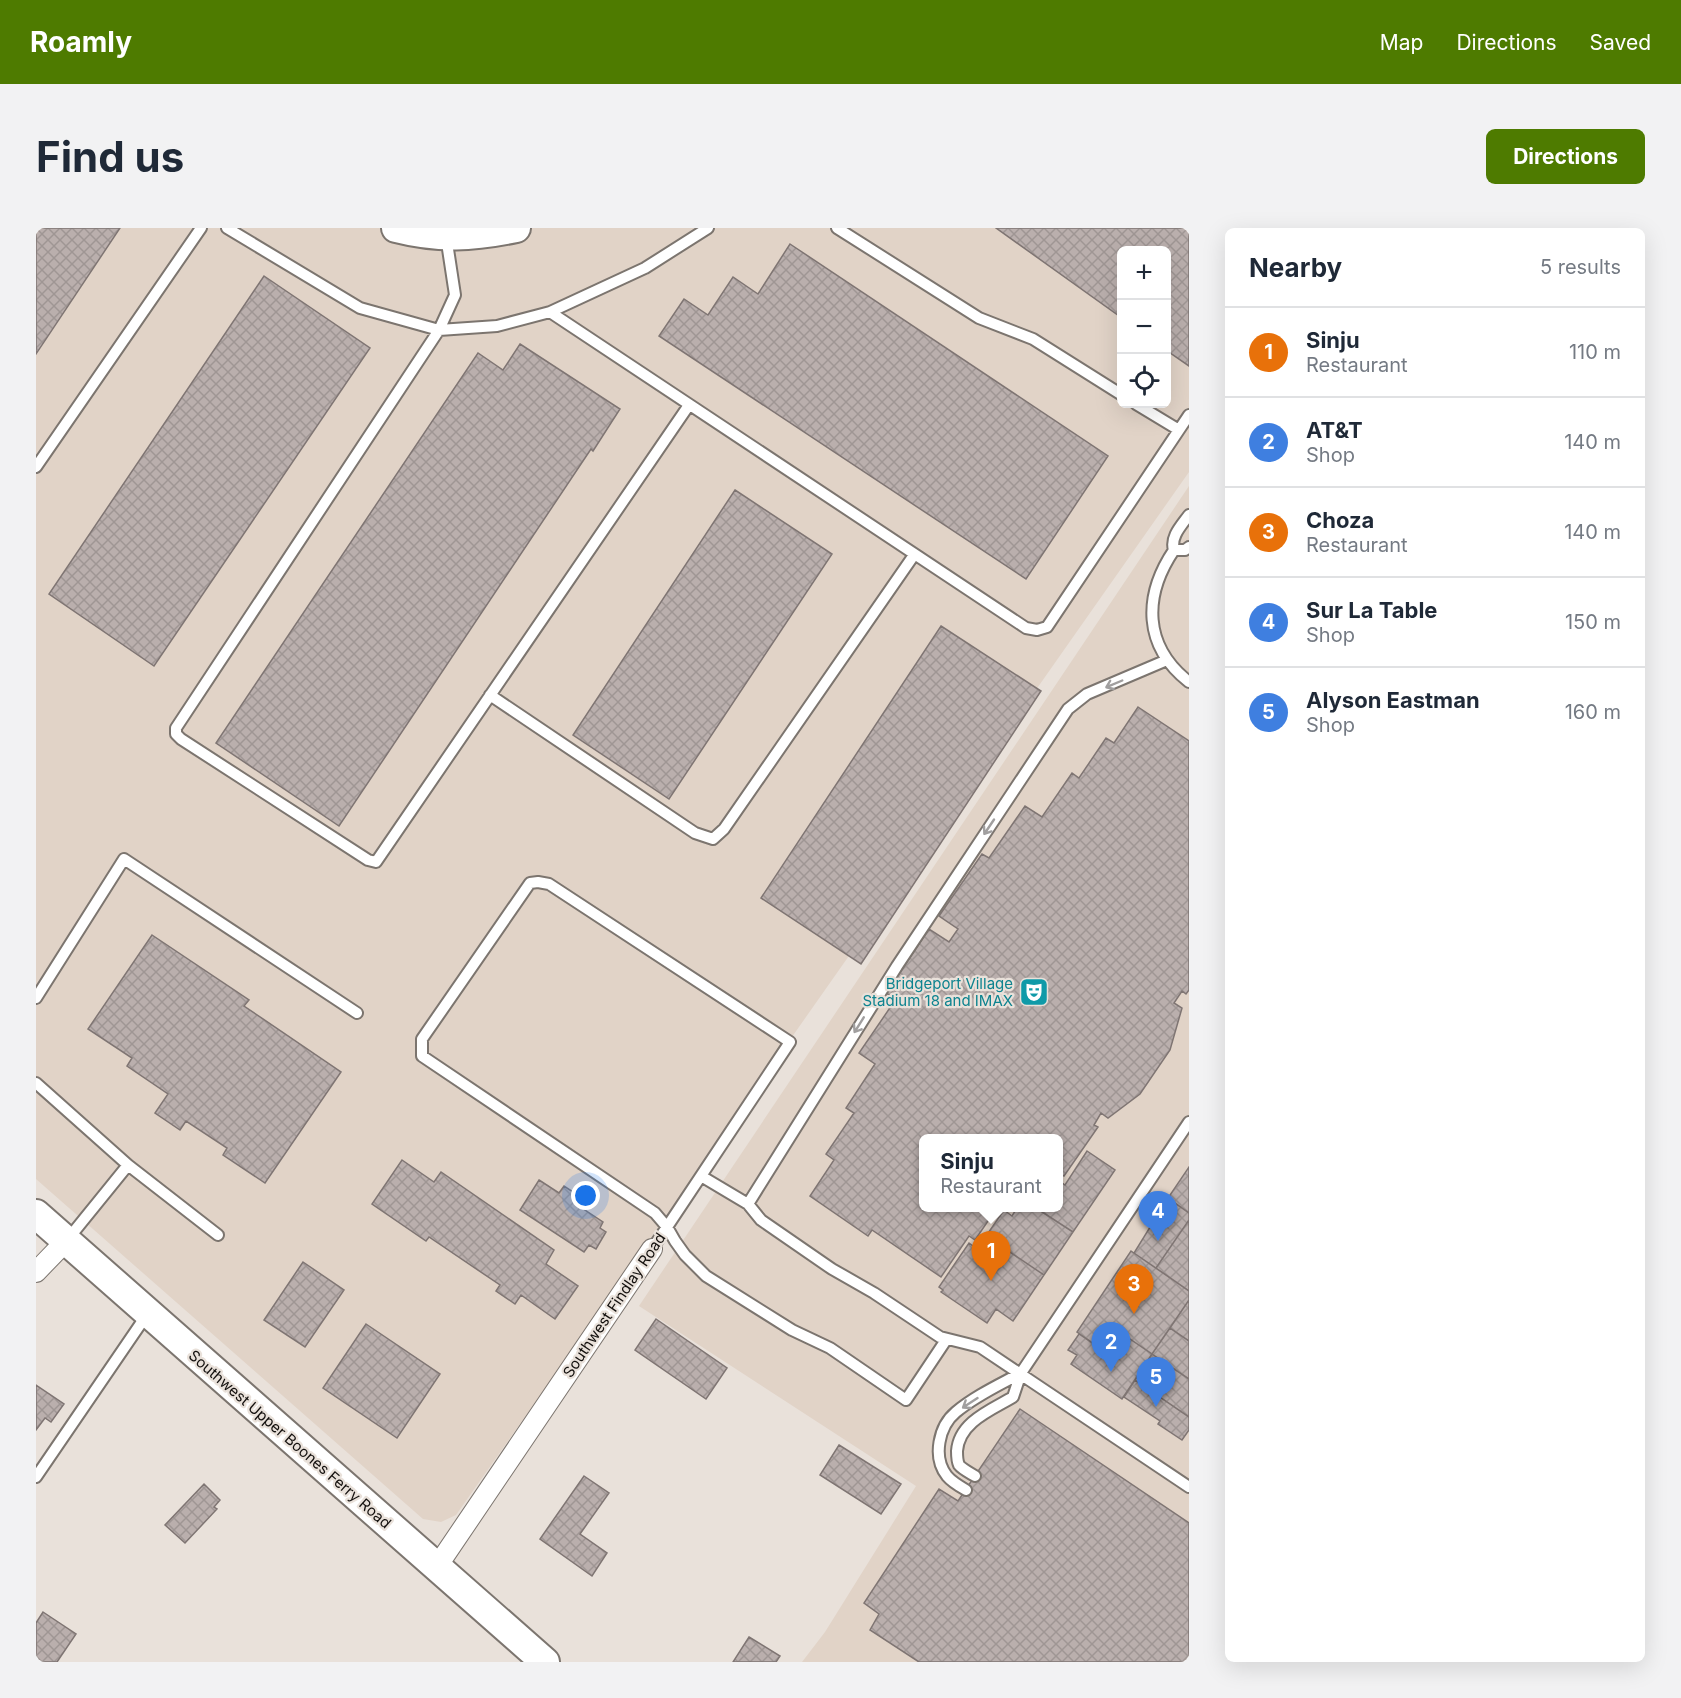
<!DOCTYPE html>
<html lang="en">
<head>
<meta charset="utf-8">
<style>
	:root { --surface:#fff; --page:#f2f2f3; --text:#1f2937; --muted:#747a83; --line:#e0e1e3; --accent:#4e7b00 }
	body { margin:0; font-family:Inter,sans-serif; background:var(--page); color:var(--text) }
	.controls { position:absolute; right:18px; top:18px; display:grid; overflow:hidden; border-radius:9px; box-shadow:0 6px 24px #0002 }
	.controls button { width:54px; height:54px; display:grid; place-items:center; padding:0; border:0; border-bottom:2px solid var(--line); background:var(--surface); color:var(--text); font:30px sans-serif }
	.you { position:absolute; left:550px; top:968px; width:21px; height:21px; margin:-15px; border:4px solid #fff; border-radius:50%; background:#1a73e8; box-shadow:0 0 0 9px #1a73e833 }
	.badge { display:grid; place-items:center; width:39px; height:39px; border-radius:50%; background:var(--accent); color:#fff; font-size:20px; font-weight:700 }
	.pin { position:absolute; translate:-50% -50px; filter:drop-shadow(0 2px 3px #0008) }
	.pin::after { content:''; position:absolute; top:32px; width:21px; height:18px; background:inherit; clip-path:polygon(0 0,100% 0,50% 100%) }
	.popup { position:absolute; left:883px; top:906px; width:144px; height:78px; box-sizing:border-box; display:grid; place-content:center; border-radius:9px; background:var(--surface); filter:drop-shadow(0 2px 4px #0005); font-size:20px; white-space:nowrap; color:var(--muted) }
	.popup b { font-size:22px; color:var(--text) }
	.popup::after { content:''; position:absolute; left:50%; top:100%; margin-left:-12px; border:12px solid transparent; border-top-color:var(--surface) }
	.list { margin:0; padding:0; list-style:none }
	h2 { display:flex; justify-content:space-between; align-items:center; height:78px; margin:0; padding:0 24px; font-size:26px }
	h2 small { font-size:20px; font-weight:400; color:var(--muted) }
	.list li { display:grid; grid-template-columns:39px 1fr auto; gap:18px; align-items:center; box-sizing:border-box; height:90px; padding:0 24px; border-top:2px solid var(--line) }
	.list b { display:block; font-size:22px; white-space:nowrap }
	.list p { margin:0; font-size:20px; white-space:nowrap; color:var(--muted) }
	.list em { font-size:20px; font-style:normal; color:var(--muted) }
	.icon { flex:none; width:33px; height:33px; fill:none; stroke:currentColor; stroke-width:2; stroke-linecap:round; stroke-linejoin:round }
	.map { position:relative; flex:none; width:1153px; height:1434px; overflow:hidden; border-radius:9px }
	header { display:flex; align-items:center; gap:36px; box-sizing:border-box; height:84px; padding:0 30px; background:var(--accent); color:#fff }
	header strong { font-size:28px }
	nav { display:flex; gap:33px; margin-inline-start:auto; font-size:21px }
	.intro { display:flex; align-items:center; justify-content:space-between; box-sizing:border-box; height:144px; padding:0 36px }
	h1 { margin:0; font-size:42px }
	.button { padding:15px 27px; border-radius:9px; background:var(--accent); color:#fff; font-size:21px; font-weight:700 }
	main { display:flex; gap:36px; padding:0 36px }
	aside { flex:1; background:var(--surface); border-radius:9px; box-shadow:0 6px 24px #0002 }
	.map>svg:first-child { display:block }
	.built { fill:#e1d3c7; fill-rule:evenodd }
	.building { fill:url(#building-cross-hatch); stroke:#7f7573; stroke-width:1.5 }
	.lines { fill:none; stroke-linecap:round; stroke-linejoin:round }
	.service-casing { stroke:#7c756f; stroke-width:14 }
	.minor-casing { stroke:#7c756f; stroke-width:22 }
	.secondary-casing { stroke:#7c756f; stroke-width:32 }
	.service { stroke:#fff; stroke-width:10 }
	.minor { stroke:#fff; stroke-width:20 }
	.secondary { stroke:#fff; stroke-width:28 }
	.oneway { stroke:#a19f9f }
	.labels { text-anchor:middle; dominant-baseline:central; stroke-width:4.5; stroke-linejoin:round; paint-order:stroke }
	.culture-label { font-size:15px; fill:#0d838f; stroke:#e9e1da; text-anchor:end }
	.street-label { font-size:15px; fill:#13100e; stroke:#e9e1da }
</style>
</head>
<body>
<header>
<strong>Roamly</strong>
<nav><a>Map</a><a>Directions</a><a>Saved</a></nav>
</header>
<div class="intro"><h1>Find us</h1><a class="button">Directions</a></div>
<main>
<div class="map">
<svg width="1153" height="1434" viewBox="0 0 1153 1434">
	<defs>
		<pattern id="building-cross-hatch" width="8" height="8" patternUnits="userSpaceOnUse" patternTransform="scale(1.5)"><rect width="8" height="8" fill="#baafad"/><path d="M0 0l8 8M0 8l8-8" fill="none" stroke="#9f9694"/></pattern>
	</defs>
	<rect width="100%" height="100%" fill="#e9e1da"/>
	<path class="built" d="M0,0h1153v244l-733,1043 -15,7 -18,-3 -387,-340zM1086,22h44v154h-44z
		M1153,258v1176h-387l23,-30 91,-146 -277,-180zM888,910h134v70h-134z"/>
	<path class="building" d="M0,0h84l-84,126z
		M960,0h193v138l-23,-16v-100h-44v68z
		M754,16l318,212 -82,123 -367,-243 25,-37 24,16 25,-38 25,17z
		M228,48l106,72 -216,318 -105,-72z
		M484,116l100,65 -27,42 -2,-2 -252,377 -123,-83 262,-390 25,17z
		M699,262l97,64 -163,245 -96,-64z
		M905,398l100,65 -180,273 -100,-66z
		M1102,479l51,34v249l-3,4 -4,-3 -8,12 8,5 -12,42 -30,44 -32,24 -7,-5 -7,12 4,2 -34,49 -6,-3v-35h-134v70h73l-22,32 -6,-4 -28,41 -69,-47 -4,6 -58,-40 24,-36 -8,-6 28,-41 -8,-5 29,-44 -16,-11 37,-54 -10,-6 43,-64 20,13 9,-13 -19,-13 43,-62 7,4 36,-52 17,11 30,-44 7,5 27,-40 8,5z
		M116,707l97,65 -5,6 97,66 -76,111 -42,-28 4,-7 -41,-27 -6,9 -25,-17 13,-19 -41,-28 5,-8 -44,-29z
		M1051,923l28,19 -42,62 -37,-24h22v-28l7,5z
		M366,932l32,22 7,-10 113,78 -8,14 32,22 -23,33 -34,-24 -6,9 -19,-13 4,-6 -71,-48 -3,4 -54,-37z
		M1153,939v46l-21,-15z
		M503,952l20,13 5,-7 26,17 -5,7 18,12 -3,6 6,4 -10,17 -7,-4 -5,7 -64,-42z
		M1132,970l21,15v7l-33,48 -22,-15z
		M981,980h19l37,24 -29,43 -58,-39 18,-26 8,6z
		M1153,992v71l-33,-23z
		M950,1008l58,39 -31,46 -17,-12 -9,14 -46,-31 2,-2 -4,-3 30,-44 8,6z
		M1095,1023l58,40v9l-37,54 -28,-19 -14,20 -33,-23z
		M267,1034l41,28 -39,57 -41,-27z
		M1153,1072v41l-19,-13z
		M620,1091l71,49 -21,31 -71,-49z
		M330,1096l74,50 -43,64 -74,-50z
		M1134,1100l19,13v38l-37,-25z
		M1043,1106l31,21 14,-20 28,19 -30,45 -51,-35 6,-9 -9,-5z
		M1116,1126l37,25v38l-54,-37z
		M1099,1152l54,37v13l-7,10 -24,-16 2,-3 -36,-24z
		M0,1157l28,19 -13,18 -6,-4 -9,12z
		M984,1181l169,114v139h-270l-49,-32 9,-16 -15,-11 75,-114 19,12z
		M803,1217l62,39 -20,30 -61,-39z
		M548,1248l25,17 -29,41 27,19 -15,23 -52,-37z
		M168,1256l16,16 -6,7 3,2 -32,34 -20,-18z
		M7,1384l33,22 -19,28h-21v-39z
		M713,1409l31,19 -4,6h-43z"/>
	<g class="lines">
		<g class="service-casing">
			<path id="service" d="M191,0l133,80 79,22 58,-4 53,-14 95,-44 63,-40
				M801,0l142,90 54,21 89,56
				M410,8l9,59 -16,35 -263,398v6l5,5 187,121 8,2 313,-457
				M514,84l476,316 11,2 10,-3 142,-212
				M1100,176l43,26
				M0,239l165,-239
				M1153,287c-8,11 -19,22 -15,35 -31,46 -31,96 15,132
				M1138,322h11l4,-3
				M454,467l205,138 18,6 11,-10 190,-274
				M0,770l88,-139 233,154
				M0,855l92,82 -60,74
				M92,937l90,70
				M665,948l47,28 13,16 71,49 42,24 66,44 40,10 209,140
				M712,976l149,-238 171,-257 19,-15 80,-34
				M616,1021l15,-22 123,-185 -241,-158 -11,-2 -8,1 -108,156v17l233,157 12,14 8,14 10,14 21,21 86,54 38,18 76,52 40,-60
				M939,1248c-5,-3 -13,-7 -16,-11 -2,-4 -2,-10 -2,-14 2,-29 34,-41 56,-54l8,-24 168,-251
				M0,1249l112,-164
				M930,1262c-7,-4 -14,-8 -19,-14 -15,-19 -8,-50 9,-64 19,-16 43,-27 65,-39"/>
		</g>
		<g class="minor-casing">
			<path id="minor" d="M0,1044l30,-31
				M400,1340l216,-319"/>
		</g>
		<g class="secondary-casing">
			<path id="secondary" d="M360,0c43,11 77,9 120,0
				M0,986l509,448"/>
		</g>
		<use href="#service" class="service"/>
		<use href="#minor" class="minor"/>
		<use href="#secondary" class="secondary"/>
	</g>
	<defs><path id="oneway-shaft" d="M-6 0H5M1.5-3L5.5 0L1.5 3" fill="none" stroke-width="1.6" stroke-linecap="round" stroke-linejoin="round" transform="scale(1.5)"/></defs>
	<g class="oneway">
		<use href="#oneway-shaft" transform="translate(1078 456) rotate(157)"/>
		<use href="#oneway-shaft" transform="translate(953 599) rotate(124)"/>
		<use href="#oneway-shaft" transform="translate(823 797) rotate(122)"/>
		<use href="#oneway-shaft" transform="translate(934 1175) rotate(147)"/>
	</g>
	<defs>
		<g id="theatre-square" transform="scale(1.5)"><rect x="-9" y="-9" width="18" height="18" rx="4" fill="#0f9aa8" stroke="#e9e1da"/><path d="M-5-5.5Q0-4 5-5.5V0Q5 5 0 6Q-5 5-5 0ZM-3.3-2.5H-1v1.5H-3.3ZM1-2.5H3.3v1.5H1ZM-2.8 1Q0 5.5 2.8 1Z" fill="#fff"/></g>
	</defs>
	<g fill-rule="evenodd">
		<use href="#theatre-square" x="998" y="764"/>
	</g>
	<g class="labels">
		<g class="culture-label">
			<text x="977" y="755">Bridgeport Village<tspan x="977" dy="17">Stadium 18 and IMAX</tspan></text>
		</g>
		<g class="street-label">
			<text transform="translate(578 1077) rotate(-56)">Southwest Findlay Road</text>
			<text transform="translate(254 1211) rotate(41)">Southwest Upper Boones Ferry Road</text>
		</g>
	</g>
</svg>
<div class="controls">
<button>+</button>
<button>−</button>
<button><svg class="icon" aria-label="locate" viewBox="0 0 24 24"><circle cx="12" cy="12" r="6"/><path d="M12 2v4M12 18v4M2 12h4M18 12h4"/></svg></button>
</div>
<div class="you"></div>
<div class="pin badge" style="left:955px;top:1053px;background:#e8710a">1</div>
<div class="popup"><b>Sinju</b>Restaurant</div>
<div class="pin badge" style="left:1075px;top:1144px;background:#3f7fe0">2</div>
<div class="pin badge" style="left:1098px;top:1086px;background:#e8710a">3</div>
<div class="pin badge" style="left:1122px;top:1013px;background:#3f7fe0">4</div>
<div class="pin badge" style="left:1120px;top:1179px;background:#3f7fe0">5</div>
</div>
<aside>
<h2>Nearby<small>5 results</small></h2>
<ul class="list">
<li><span class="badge" style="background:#e8710a">1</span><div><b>Sinju</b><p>Restaurant</p></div><em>110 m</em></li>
<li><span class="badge" style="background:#3f7fe0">2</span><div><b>AT&amp;T</b><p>Shop</p></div><em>140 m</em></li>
<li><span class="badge" style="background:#e8710a">3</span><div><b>Choza</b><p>Restaurant</p></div><em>140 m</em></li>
<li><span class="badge" style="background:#3f7fe0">4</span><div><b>Sur La Table</b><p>Shop</p></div><em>150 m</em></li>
<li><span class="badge" style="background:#3f7fe0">5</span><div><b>Alyson Eastman</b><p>Shop</p></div><em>160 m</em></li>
</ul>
</aside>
</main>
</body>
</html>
